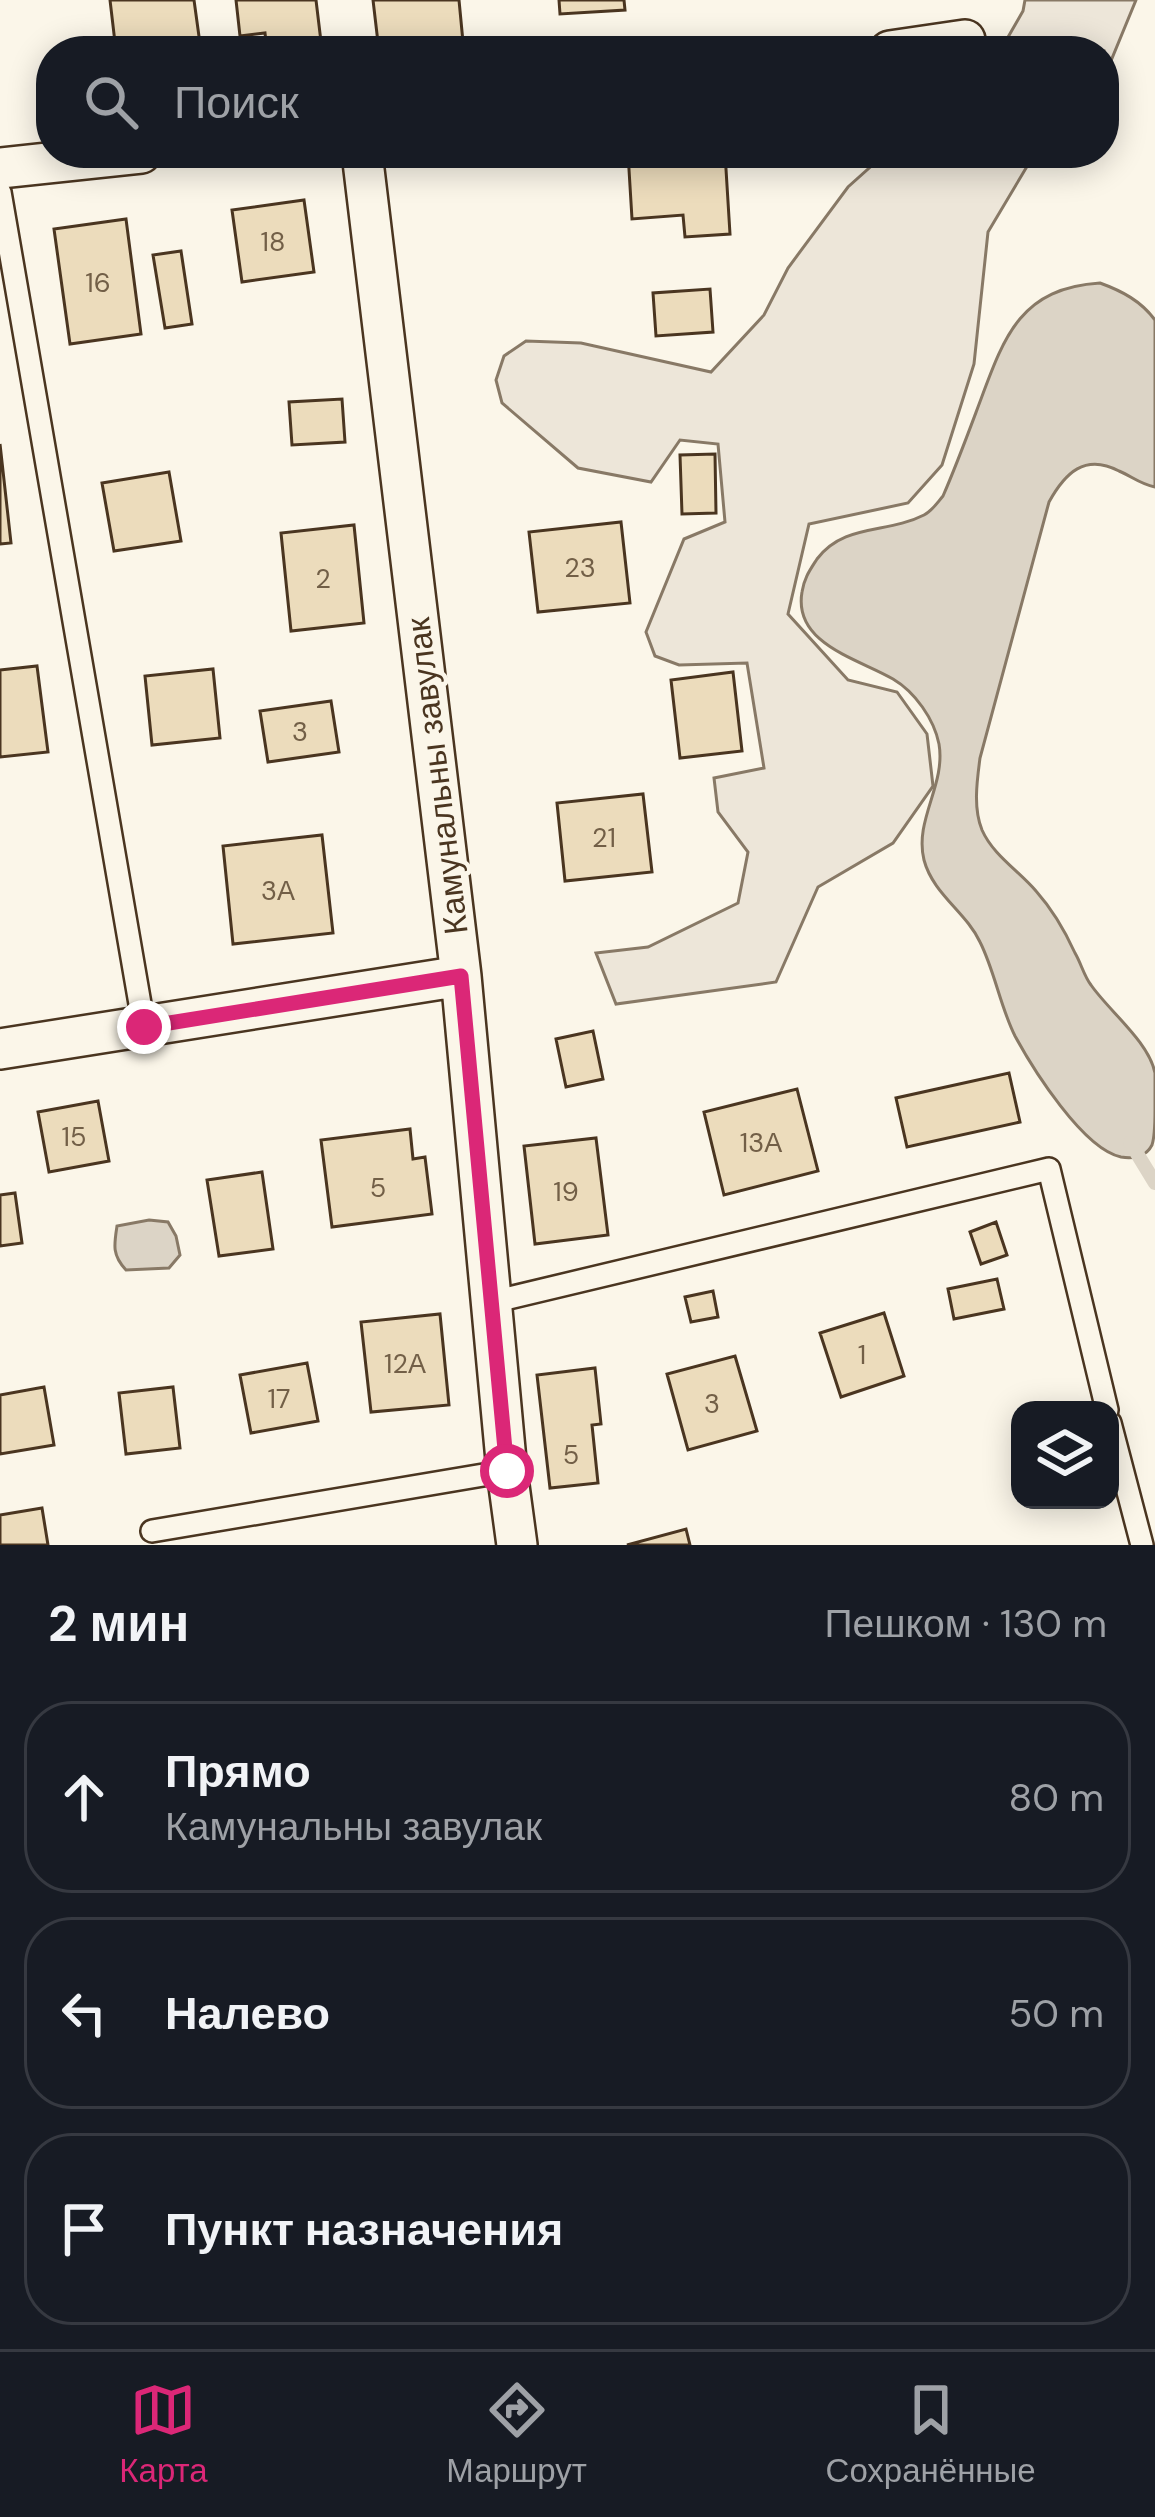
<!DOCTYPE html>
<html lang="ru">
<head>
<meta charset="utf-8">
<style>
	:root { --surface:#171b24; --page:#242831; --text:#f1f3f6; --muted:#9ea1a6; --line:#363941; --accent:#db2777 }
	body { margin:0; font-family:"DM Sans",sans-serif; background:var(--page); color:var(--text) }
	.controls { position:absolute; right:36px; bottom:36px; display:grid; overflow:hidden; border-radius:24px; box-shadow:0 6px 30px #0003 }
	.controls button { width:108px; height:108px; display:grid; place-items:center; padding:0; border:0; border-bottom:3px solid var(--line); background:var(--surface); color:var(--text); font:60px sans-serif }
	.stop { position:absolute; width:36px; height:36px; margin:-27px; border:9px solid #db2777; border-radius:50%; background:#fff }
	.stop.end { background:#db2777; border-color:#fff; box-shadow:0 3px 12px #0008 }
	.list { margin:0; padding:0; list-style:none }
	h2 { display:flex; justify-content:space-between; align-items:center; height:156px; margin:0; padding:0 48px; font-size:51px }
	h2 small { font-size:39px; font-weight:400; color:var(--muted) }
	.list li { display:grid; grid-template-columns:78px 1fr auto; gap:36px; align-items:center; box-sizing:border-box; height:192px; margin:0 24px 24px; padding:0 24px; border:3px solid var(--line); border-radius:48px }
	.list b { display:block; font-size:45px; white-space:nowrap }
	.list p { margin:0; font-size:39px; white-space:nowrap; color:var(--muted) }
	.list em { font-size:39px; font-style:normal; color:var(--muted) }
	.icon { flex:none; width:66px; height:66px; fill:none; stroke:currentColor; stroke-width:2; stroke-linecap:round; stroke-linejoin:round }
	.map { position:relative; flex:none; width:1155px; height:1545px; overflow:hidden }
	.search { position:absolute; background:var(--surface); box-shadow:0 6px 30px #0003; left:36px; right:36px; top:36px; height:132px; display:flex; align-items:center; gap:30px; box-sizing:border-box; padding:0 42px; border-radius:48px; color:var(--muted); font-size:45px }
	.sheet { height:804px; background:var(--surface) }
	nav { display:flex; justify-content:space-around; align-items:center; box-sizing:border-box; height:168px; border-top:3px solid var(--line); background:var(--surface); font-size:33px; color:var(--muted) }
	nav a { display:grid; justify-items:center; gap:6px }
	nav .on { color:var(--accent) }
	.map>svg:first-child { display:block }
	.green { fill:#ede6d9; stroke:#887966; stroke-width:3 }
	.water { fill:#dcd4c6; stroke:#887966; stroke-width:3 }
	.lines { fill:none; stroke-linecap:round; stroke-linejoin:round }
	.stream { stroke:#dcd4c6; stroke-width:14 }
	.building { fill:#ecdcbc; stroke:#4a3520; stroke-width:3 }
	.service-casing { stroke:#4a3520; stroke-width:26 }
	.minor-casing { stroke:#4a3520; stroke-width:44 }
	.service { stroke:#fbf6e9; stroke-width:21 }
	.minor { stroke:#fbf6e9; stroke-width:39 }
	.route { stroke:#db2777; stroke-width:15 }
	.labels { text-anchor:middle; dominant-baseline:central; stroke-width:9; stroke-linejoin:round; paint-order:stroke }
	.number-label { font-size:27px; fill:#725f47 }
	.street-label { font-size:33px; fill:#4a3520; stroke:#fbf6e9 }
</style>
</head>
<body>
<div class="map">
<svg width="1155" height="1545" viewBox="0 0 1155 1545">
	<rect width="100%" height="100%" fill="#fbf6e9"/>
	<path class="green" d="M1025,0h111l-28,68 -4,3v-20h-104l23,-40z
		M886,153h149l-47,79 -14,132 -32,101 -34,38 -99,21 -21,90 60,66 49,12 30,42 6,52 -40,57 -75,44 -42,95 -160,22 -20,-51 52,-6 90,-44 10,-51 -30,-40 -4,-34 50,-10 -17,-105 -68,2 -24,-9 -9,-24 38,-93 41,-17 -7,-78 -38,-4 -29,42 -73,-14 -76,-65 -6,-23 8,-24 22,-15 55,2 130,29 53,-57 24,-47 60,-81z"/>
	<path class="water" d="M1100,283c22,8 41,18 55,37v167c-15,-3 -22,-10 -36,-16 -34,-18 -54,2 -70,31l-69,256c-3,23 -7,50 2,72 11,25 37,41 54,61 16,18 29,40 39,62 6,10 9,23 16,32 18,26 58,57 64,88 0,11 0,25 0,37 0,11 0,26 -3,35 -6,12 -19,14 -31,12 -38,-8 -88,-88 -106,-121 -15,-30 -20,-64 -35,-94 -14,-30 -47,-48 -56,-82 -10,-40 22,-75 15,-116 -5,-25 -24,-52 -46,-65 -34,-20 -100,-35 -91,-87 2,-14 8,-22 15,-33 27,-36 70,-25 107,-44 8,-4 13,-12 19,-19 14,-32 26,-65 38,-97 24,-65 41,-111 119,-116z
		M149,1220l19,2 8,14 4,19 -11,13 -43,2c-14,-15 -12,-25 -9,-44z"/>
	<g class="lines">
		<path class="stream" d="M1130,1142l25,41"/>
	</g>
	<path class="building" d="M110,0h84l7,51h-85z
		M236,0h80l6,50 -55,1 -2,-18 -25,3z
		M373,0h86l4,42 -84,9z
		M559,0h65l1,10 -65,4z
		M628,153h97l5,81 -45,3 -2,-22 -51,4z
		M304,200l10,72 -72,10 -10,-72z
		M126,219l15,115 -71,10 -16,-115z
		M181,251l11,73 -27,4 -12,-73z
		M710,289l3,43 -57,4 -3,-43z
		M342,399l3,43 -53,3 -3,-43z
		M0,444l11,99 -11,1z
		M715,454l1,59 -34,1 -2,-59z
		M169,472l12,69 -67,10 -12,-68z
		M621,522l9,81 -92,9 -9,-80z
		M354,525l10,98 -73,8 -10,-98z
		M37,666l11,86 -48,5v-87z
		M213,669l7,69 -68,7 -7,-69z
		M733,672l9,79 -62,7 -9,-78z
		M331,701l8,51 -71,10 -8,-51z
		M643,794l9,78 -87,9 -8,-78z
		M322,835l11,98 -100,11 -10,-98z
		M593,1031l10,48 -37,8 -10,-48z
		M1009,1073l11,49 -113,25 -11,-49z
		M797,1089l21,82 -94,24 -20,-83z
		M98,1101l11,60 -60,11 -11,-60z
		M410,1129l3,30 12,-2 7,57 -100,13 -11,-87z
		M596,1138l12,97 -73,9 -11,-98z
		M262,1172l11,77 -54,7 -12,-76z
		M15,1193l7,50 -22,3v-51z
		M996,1222l11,33 -26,9 -11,-32z
		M997,1279l7,30 -50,10 -6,-30z
		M713,1291l5,26 -27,5 -6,-25z
		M884,1313l20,63 -63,21 -21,-64z
		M440,1314l9,91 -78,7 -10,-90z
		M735,1356l22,75 -69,19 -21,-76z
		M307,1363l11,58 -67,12 -11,-58z
		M595,1368l6,56 -9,1 6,58 -48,5 -13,-113z
		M44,1387l10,58 -54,9v-59z
		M173,1387l7,61 -54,6 -7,-61z
		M42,1508l6,37h-48v-30z
		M686,1529l4,16h-63z"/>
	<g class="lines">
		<g class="service-casing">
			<path id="service" d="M0,192l144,835
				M492,1302l557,-133 58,241
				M1110,1423l32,122
				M152,1531l355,-60"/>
		</g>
		<g class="minor-casing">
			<path id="minor" d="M890,51l75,-11
				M362,153l99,823 46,495 10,74
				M0,168l141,-15
				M0,1049l461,-73"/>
		</g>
		<use href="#service" class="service"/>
		<use href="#minor" class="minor"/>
	</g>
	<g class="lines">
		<path class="route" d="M144,1027l317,-51 46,495"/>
	</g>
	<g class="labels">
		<g class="number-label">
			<text x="273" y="241">18</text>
			<text x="98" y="282">16</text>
			<text x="580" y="567">23</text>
			<text x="323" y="578">2</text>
			<text x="300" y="731">3</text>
			<text x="604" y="837">21</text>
			<text x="278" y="890">3А</text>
			<text x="74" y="1136">15</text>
			<text x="761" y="1142">13А</text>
			<text x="378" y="1187">5</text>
			<text x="566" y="1191">19</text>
			<text x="862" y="1354">1</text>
			<text x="405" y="1363">12А</text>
			<text x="279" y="1398">17</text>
			<text x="712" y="1403">3</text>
			<text x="571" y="1454">5</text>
		</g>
		<g class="street-label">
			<text transform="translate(437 776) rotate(-97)">Камунальны завулак</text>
		</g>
	</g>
</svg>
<div class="controls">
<button><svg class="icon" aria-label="layers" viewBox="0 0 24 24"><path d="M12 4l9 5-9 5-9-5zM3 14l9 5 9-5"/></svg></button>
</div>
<div class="stop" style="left:507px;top:1471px"></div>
<div class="stop end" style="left:144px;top:1027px"></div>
<div class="search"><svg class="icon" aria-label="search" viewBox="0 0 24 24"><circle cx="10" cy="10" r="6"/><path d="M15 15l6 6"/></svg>Поиск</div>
</div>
<section class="sheet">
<h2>2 мин<small>Пешком · 130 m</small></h2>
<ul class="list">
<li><svg class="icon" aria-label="ahead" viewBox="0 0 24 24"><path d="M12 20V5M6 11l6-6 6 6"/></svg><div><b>Прямо</b><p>Камунальны завулак</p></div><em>80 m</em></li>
<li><svg class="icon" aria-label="left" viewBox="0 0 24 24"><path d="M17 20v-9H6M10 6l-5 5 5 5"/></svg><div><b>Налево</b></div><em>50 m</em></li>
<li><svg class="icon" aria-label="arrive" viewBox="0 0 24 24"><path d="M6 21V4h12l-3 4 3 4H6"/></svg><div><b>Пункт назначения</b></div></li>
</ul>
</section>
<nav>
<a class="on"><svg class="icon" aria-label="map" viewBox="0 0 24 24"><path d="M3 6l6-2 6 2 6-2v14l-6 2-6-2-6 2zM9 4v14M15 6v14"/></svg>Карта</a>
<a><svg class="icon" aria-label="directions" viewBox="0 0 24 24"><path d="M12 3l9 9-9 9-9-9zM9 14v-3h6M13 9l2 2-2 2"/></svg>Маршрут</a>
<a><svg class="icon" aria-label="saved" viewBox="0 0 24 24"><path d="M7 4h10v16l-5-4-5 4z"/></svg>Сохранённые</a>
</nav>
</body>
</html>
